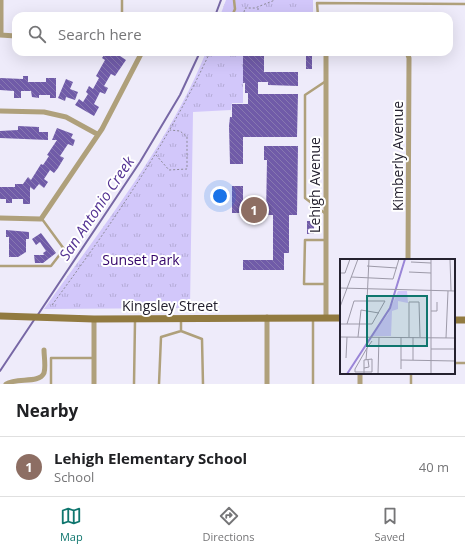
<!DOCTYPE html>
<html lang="en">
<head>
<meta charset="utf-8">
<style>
	:root { --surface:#fff; --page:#f6f6f6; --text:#202124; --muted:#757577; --line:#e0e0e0; --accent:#0f766e }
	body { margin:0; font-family:"Open Sans",sans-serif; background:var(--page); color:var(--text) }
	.you { position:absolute; left:220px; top:196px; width:14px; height:14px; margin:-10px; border:3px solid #fff; border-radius:50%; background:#1a73e8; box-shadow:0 0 0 6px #1a73e833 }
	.badge { display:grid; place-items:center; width:26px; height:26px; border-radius:50%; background:var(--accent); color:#fff; font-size:13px; font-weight:700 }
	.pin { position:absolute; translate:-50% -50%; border:2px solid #fff; box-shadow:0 1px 4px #0006 }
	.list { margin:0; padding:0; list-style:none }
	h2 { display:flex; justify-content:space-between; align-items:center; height:52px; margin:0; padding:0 16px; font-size:17px }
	h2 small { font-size:13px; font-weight:400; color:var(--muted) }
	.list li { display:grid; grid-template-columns:26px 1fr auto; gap:12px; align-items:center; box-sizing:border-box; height:60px; padding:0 16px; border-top:1px solid var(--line) }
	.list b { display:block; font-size:15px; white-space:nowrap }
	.list p { margin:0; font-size:13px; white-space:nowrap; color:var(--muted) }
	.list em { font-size:13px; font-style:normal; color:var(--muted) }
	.icon { flex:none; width:22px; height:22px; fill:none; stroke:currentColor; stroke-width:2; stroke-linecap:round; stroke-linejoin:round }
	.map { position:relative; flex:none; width:465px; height:384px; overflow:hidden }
	.search { position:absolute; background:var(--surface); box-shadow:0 4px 16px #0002; left:12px; right:12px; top:12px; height:44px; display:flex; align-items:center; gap:10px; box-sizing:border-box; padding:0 14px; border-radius:12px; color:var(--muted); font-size:15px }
	.sheet { height:112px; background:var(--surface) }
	nav { display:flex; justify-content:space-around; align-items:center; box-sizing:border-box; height:56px; border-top:1px solid var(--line); background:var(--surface); font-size:11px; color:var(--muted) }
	nav a { display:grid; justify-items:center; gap:2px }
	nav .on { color:var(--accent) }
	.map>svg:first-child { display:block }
	.park { fill:url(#park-tufts) }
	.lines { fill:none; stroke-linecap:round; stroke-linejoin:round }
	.stream { stroke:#7767a5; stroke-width:2 }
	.building { fill:url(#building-back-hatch) }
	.path { stroke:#8d8a98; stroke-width:1; stroke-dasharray:2 2; stroke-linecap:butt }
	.lane { stroke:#afa07b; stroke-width:2.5 }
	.street { stroke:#afa07b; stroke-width:5 }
	.secondary { stroke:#917a40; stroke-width:7 }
	.labels { text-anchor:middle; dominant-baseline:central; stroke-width:4; stroke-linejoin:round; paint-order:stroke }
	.street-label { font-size:14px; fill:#24212f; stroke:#fff }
	.park-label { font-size:14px; fill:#330369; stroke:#fff }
	.water-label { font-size:15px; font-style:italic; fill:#543393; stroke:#fff }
	.inset-river { fill:none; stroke:#9a85d7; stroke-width:2 }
	.inset-road { fill:none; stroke:#9d9aa9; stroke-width:1 }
	.view { fill:#0f766e; fill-opacity:0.15; stroke:#0f766e; stroke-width:2 }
	.inset-edge { fill:none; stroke:#24212f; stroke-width:2 }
</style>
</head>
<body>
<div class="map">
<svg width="465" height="384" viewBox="0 0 465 384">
	<defs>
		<pattern id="park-tufts" width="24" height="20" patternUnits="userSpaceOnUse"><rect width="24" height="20" fill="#d2c7fa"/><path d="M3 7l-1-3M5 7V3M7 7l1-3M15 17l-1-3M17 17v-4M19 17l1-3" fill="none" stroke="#b4abd7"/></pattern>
		<pattern id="building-back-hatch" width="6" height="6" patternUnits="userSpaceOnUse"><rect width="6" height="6" fill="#705ba8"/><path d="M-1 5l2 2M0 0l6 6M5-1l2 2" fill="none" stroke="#8778b0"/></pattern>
	</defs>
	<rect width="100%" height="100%" fill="#eeebfa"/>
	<path class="park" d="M226,0h87v16h-93z
		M206,52h37v51h-11l-1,7 -38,2 -3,196 -146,1c56,-79 126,-166 162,-257z"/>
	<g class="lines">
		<path class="stream" d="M215,16l6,-16
			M37,316l103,-154 40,-67 20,-43
			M0,371l34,-51"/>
	</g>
	<path class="building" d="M106,52h8l12,8 -11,16 -4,-2 -7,12 4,2 -3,6 -5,-2 -6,12 5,3 -5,9 -19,-11 4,-6 4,3 5,-8 -2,-2 3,-6 4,3 6,-11 -3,-2 9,-16 -3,-2z
		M243,52h21v20h34v14l-30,-1v-3h-10v12h40l-1,43h-54v27h-13l-1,-38 1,-9h2v-13h16v-11h-3v-10h-2z
		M306,56h6v13h-6z
		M23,76h5v6h18v-4h10v20h-6v-3h-11v3l-7,-1 -1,-6h-10v7h-7v-7l-14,-1v-12l23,1z
		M66,79l7,3 -3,7 8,3 -3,8 -9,-3 -1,4 -7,-3z
		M18,126l21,1v5h9v8l-48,-2v-7l18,-1z
		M57,128l16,6 -2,4 4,2 -2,6 -5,-2 -8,12 4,2 -6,10 -4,5 -4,-3 -6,9 4,3 -4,6 -5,-4 -5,6 -4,-3v17h-7v-5h-11v4h-6v-4h-6v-12h15v-3h8l5,-7 3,3 10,-16 2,1 6,-9 -2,-1 10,-15h-5z
		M264,146h34l-1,69h-8v38h-5v17h-41v-10h30v-45h-7l1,-55h-3z
		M232,186h11v27h-11z
		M307,221h7v13h-7z
		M6,230l23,2v7h-3v13l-8,5h-9v-20h-3z
		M41,233l15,20 -13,10h-8l-1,-8h10l-1,-2 3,-2 -6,-9 -4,3 -4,-6z"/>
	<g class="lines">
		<path class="path" d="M258,8v8
			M259,13l9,3
			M243,16l2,-8h10l20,-8
			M156,155l13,15 18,-1v-32l-7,-6 -10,-1
			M52,305c59,-80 116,-162 158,-253"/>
		<path class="lane" d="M122,0v16
			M232,16l3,-7 -1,-9
			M318,16l-1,-13 148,1
			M326,81l-21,14v103l21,16
			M0,266h51l13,-17 -22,-30
			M325,284h-21l1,-44h21
			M181,331l21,8 1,45
			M454,363h11
			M411,373v11
			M51,384v-26h43
			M134,384l1,-63
			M159,384l2,-47 20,-6v-10
			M313,384v-65"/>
		<path class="street" d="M0,35l16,1
			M1,35v-35
			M326,52v266
			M407,52l2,6 -1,202
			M0,111l44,1 22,5 31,17
			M0,218l41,1 61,-90 40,-77
			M267,317v67
			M6,384c11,-7 33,0 38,-11 2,-6 0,-17 0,-23
			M94,384v-65
			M360,384v-11"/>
		<path class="secondary" d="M0,316l94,3 247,-1
			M454,320h11"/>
	</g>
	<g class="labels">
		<g class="street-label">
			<text transform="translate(397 156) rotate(-90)">Kimberly Avenue</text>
			<text transform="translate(314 185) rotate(-90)">Lehigh Avenue</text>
			<text x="170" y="305">Kingsley Street</text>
		</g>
		<g class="park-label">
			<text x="141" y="259">Sunset Park</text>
		</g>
		<g class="water-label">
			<text transform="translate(96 208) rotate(-56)">San Antonio Creek</text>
		</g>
	</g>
	<g transform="translate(340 259)">
		<rect width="115" height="115" fill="#eeebfa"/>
		<path d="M58,32h9l1,12 -10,-2v8l-6,2 -1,25h-19l16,-22z" fill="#d2c7fa"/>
		<path class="inset-river" d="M7,115l43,-66 15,-49"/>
		<path class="inset-road" d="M110,0l1,32M71,3l20,1M27,7l30,2M69,13l22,1M0,14h5l5,-14M11,18l42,2 6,-20M0,29l115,3M27,42l2,-42M0,48l18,-48M91,52h6v-9M0,65h32l13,-23h-31l-7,23M0,78l115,1M18,78l3,-27 18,3M69,78v-35h10l1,35M106,79l2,-47M91,90h24M6,99l1,-21M26,101l1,-12 5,-7M61,101l54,1M73,101v-23M24,109l5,-1 -1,-7M61,110v-32M24,115v-14l8,-1v13h-17v-3l12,-21M38,115l1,-37M91,115v-115"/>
		<path class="view" d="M27,37h60v50h-60z"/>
		<rect width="115" height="115" class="inset-edge"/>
	</g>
</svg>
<div class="you"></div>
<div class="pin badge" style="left:254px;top:210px;background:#8d6e63">1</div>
<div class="search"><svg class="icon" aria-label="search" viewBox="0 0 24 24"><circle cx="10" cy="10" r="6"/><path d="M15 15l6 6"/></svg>Search here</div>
</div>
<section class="sheet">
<h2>Nearby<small></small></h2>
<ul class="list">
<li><span class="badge" style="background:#8d6e63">1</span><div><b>Lehigh Elementary School</b><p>School</p></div><em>40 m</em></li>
</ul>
</section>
<nav>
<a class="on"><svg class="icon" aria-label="map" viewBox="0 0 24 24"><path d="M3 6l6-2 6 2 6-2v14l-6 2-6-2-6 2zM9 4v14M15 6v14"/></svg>Map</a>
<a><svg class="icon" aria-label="directions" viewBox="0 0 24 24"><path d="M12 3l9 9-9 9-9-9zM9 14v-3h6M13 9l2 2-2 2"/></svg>Directions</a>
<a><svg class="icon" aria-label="saved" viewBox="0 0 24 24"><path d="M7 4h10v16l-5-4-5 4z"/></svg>Saved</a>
</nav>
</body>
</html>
